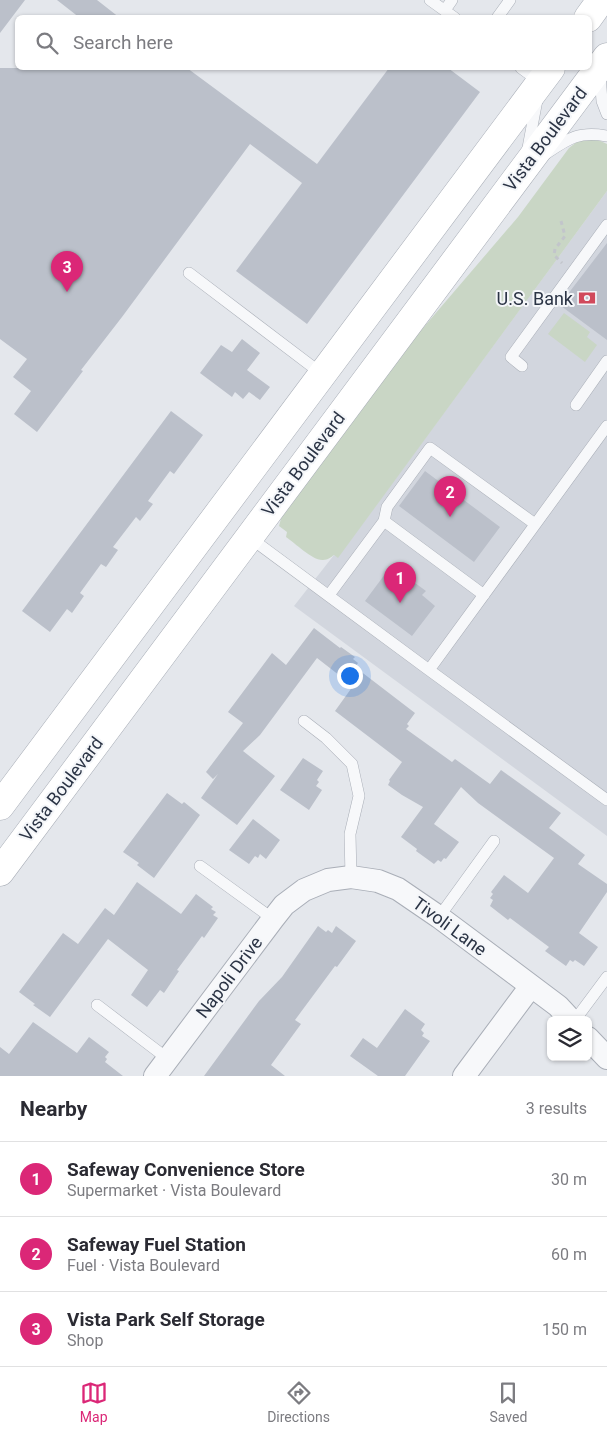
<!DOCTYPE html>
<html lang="en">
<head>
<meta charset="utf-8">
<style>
	:root { --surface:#fff; --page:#f2f2f3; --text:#2b2b33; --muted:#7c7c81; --line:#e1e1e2; --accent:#db2777 }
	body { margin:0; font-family:Roboto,sans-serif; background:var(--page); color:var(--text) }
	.controls { position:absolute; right:15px; bottom:15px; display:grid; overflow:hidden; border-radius:8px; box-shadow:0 1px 4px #0004 }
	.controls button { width:45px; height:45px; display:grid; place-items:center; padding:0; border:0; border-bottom:1px solid var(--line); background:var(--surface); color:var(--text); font:25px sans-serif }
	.you { position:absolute; left:349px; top:675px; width:18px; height:18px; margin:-12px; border:4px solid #fff; border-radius:50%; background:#1a73e8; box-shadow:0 0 0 8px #1a73e833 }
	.badge { display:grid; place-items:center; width:32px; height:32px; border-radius:50%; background:var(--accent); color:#fff; font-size:16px; font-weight:700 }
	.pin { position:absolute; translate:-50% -41px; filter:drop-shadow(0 1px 2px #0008) }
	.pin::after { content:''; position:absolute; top:26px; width:18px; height:15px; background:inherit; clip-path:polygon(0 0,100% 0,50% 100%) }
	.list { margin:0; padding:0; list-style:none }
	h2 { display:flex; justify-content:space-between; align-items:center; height:65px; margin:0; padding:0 20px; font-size:21px }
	h2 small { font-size:16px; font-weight:400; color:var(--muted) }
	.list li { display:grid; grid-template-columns:32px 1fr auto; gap:15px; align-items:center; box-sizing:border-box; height:75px; padding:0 20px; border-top:1px solid var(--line) }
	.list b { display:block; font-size:19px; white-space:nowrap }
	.list p { margin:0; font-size:16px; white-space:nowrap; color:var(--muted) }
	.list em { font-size:16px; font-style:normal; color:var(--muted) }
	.icon { flex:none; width:28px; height:28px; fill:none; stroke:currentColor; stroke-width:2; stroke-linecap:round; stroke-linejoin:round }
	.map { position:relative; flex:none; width:607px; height:1076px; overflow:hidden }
	.search { position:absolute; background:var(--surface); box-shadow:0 1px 4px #0004; left:15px; right:15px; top:15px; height:55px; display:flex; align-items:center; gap:12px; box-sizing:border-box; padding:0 18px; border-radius:8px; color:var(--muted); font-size:19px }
	.sheet { height:290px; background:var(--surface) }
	nav { display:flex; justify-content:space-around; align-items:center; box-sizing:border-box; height:70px; border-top:1px solid var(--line); background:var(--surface); font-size:14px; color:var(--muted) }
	nav a { display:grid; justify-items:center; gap:2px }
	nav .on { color:var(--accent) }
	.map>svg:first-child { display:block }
	.built { fill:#d2d6de }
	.green { fill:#c9d6c5 }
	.building { fill:#bbc0ca }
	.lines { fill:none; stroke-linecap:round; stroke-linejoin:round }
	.lane-casing { stroke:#a9aeb7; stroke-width:12 }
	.street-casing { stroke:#a9aeb7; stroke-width:24 }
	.secondary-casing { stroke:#a9aeb7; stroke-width:29 }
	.path { stroke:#c2c5cb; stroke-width:3; stroke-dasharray:4 4; stroke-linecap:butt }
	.lane { stroke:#f7f8fa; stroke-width:11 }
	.street { stroke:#f7f8fa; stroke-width:22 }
	.secondary { stroke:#fff; stroke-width:28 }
	.labels { text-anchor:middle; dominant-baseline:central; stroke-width:4; stroke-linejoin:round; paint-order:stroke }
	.street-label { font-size:18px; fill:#2b3445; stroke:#f4f6f9 }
	.poi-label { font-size:18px; fill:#2b3445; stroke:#f4f6f9; text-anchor:end }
</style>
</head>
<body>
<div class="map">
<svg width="607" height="1076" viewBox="0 0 607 1076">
	<rect width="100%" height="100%" fill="#e4e7ec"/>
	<path class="built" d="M607,191v645l-313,-230 40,-51 4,2z"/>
	<path class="green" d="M596,139l11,5v47l-269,367 -4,-3c-3,2 -6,5 -11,5 -10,1 -28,-17 -37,-23l1,-5 -8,-6 3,-11 129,-173 107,-125 51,-69 9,-7z
		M564,313l26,19 -3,5 10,8 -12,17 -37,-28z"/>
	<path class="building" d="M0,0h25l-25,33z
		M57,0h40l23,18h-40z
		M0,68h187l130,96 72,-96h59l32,24 -173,232 -71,-53 66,-88 -52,-39 -128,173 -41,53 2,1 -46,61 -23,-18 17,-23 -18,-14 14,-18 -27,-20z
		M607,243v97l-46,-34 10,-16z
		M242,339l18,14 -13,17 23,17 -10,13 -11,-8 -6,7 -8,-7 -3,5 -32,-24 21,-28 11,7z
		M171,411l32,24 -29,39 -4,-3 -22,30 5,3 -13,17 -4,-4 -23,30 5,3 -12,17 -5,-3 -21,29 4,3 -12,17 -5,-4 -17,23 -28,-21z
		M425,471l75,56 -26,35 -75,-56z
		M388,570l16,11 3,-4 19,14 -4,4 13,11 -23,30 -47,-35z
		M314,628l26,20 1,-1 14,10 -2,2 5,4 -3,4 60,46 -8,11 2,2 -3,3 46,33 3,-3 35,25 11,-14 60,43 -12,15 36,27 -7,9 29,20v8l-28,41 19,14 -14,19 -9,-6 -2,2 -3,-2 -4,6 -21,-15 4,-4 -39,-29 -2,2 -18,-14 3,-6 -3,-2 3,-4 -2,-2 13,-17 24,18 26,-35 -76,-55 -17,-16 -27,37 25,18 -13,17 -2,-1 -3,4 -3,-2 -4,4 -18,-13 1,-2 -16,-12 22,-30 -21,-12 -14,-10 2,-4 -1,-1 13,-18 -67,-51 18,-25 -36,-28 -57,77 -17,16 32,25 -38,49 -36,-27 17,-24 -5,5 -7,-7 37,-49 -15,-11 44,-59 14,12z
		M303,758l20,13 -6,9 2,2 -3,4 6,4 -13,20 -29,-20z
		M167,793l15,11 2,-2 16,13 -46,63 -17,-13 2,-2 -16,-11z
		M253,819l27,21 -14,19 -6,-5 -2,4 -3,-2 -6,8 -20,-14z
		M137,882l44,32 15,-20 17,13 -2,2 5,3 -3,3 5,3 -14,20 -2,-2 -25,34 2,1 -15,22 -4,-3 -13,17 -16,-12 17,-25 -40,-31 -58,78 -17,-12 2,-1 -16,-12 44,-59 15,11 27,-36 9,7z
		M318,926l8,6 2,-2 4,3 4,-7 20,15 -19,26 -2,-1 -40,54 6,4 -30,41 14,11h-81l55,-75 23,-24z
		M405,1009l20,15 -4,6 3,3 -2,3 8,5 -25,35h-27l-28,-20 13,-18 14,10z
		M33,1022l44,31 12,-16 20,15 -4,5 2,2 -2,3 18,14h-123v-29l9,7z"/>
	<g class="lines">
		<g class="lane-casing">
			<path id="lane" d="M430,0l25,18
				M445,10l7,-10
				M497,18l13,-18
				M521,68l19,14
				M600,75l2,26 5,13
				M527,153l10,-53
				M547,153c22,-15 32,-22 60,-17
				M189,273l133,101
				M522,366l-11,-9 96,-132
				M576,405l31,-44
				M384,521l3,-14 43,-59 105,76
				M249,537l180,133 178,-244
				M329,595l55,-74 100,74
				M429,670l178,130
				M304,721l22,17 26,26 7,32 -9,38 1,43
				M200,866l73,53
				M439,917l55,-76
				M97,1005l71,54
				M575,1020l32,-43"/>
		</g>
		<g class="street-casing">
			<path id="street" d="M588,1038l19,20
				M155,1076l118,-157 11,-14 20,-15 24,-10 23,-3 27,4 20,8 41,28 119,89 13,14
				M464,1076l67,-90"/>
		</g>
		<g class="secondary-casing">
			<path id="secondary" d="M588,18l13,-18
				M0,806l551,-738
				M0,872l607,-815"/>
		</g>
		<path class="path" d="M561,221l4,15 -10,13 -1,6 8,8"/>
		<use href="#lane" class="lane"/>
		<use href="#street" class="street"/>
		<use href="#secondary" class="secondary"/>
	</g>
	<defs>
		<g id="bank-bare" transform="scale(1.35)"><path d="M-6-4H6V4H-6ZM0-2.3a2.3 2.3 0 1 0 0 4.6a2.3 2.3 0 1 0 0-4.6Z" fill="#d1495b" stroke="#f4f6f9" stroke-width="2.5" paint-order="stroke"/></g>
	</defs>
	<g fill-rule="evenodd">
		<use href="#bank-bare" x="587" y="298"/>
	</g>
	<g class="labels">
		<g class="street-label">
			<text transform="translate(545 139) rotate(-53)">Vista Boulevard</text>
			<text transform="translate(303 464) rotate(-53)">Vista Boulevard</text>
			<text transform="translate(61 789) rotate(-53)">Vista Boulevard</text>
			<text transform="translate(450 926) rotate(36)">Tivoli Lane</text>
			<text transform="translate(229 977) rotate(-53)">Napoli Drive</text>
		</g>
		<g class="poi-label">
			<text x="573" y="298">U.S. Bank</text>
		</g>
	</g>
</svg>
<div class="controls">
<button><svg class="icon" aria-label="layers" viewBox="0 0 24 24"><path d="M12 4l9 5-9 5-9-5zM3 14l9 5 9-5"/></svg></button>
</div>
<div class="you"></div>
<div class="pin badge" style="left:400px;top:603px">1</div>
<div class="pin badge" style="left:450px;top:517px">2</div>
<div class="pin badge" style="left:67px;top:292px">3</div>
<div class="search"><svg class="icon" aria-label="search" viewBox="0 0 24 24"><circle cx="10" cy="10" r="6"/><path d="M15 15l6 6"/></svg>Search here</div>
</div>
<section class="sheet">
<h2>Nearby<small>3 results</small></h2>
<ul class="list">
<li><span class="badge">1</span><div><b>Safeway Convenience Store</b><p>Supermarket · Vista Boulevard</p></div><em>30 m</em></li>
<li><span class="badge">2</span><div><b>Safeway Fuel Station</b><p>Fuel · Vista Boulevard</p></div><em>60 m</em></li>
<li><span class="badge">3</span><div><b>Vista Park Self Storage</b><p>Shop</p></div><em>150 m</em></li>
</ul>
</section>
<nav>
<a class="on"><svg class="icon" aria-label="map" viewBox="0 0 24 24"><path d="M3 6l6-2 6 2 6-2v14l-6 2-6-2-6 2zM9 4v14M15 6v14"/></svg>Map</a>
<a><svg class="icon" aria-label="directions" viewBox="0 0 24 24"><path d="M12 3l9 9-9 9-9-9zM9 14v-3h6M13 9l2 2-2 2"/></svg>Directions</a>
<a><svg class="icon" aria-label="saved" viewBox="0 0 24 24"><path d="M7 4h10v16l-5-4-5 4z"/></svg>Saved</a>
</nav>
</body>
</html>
